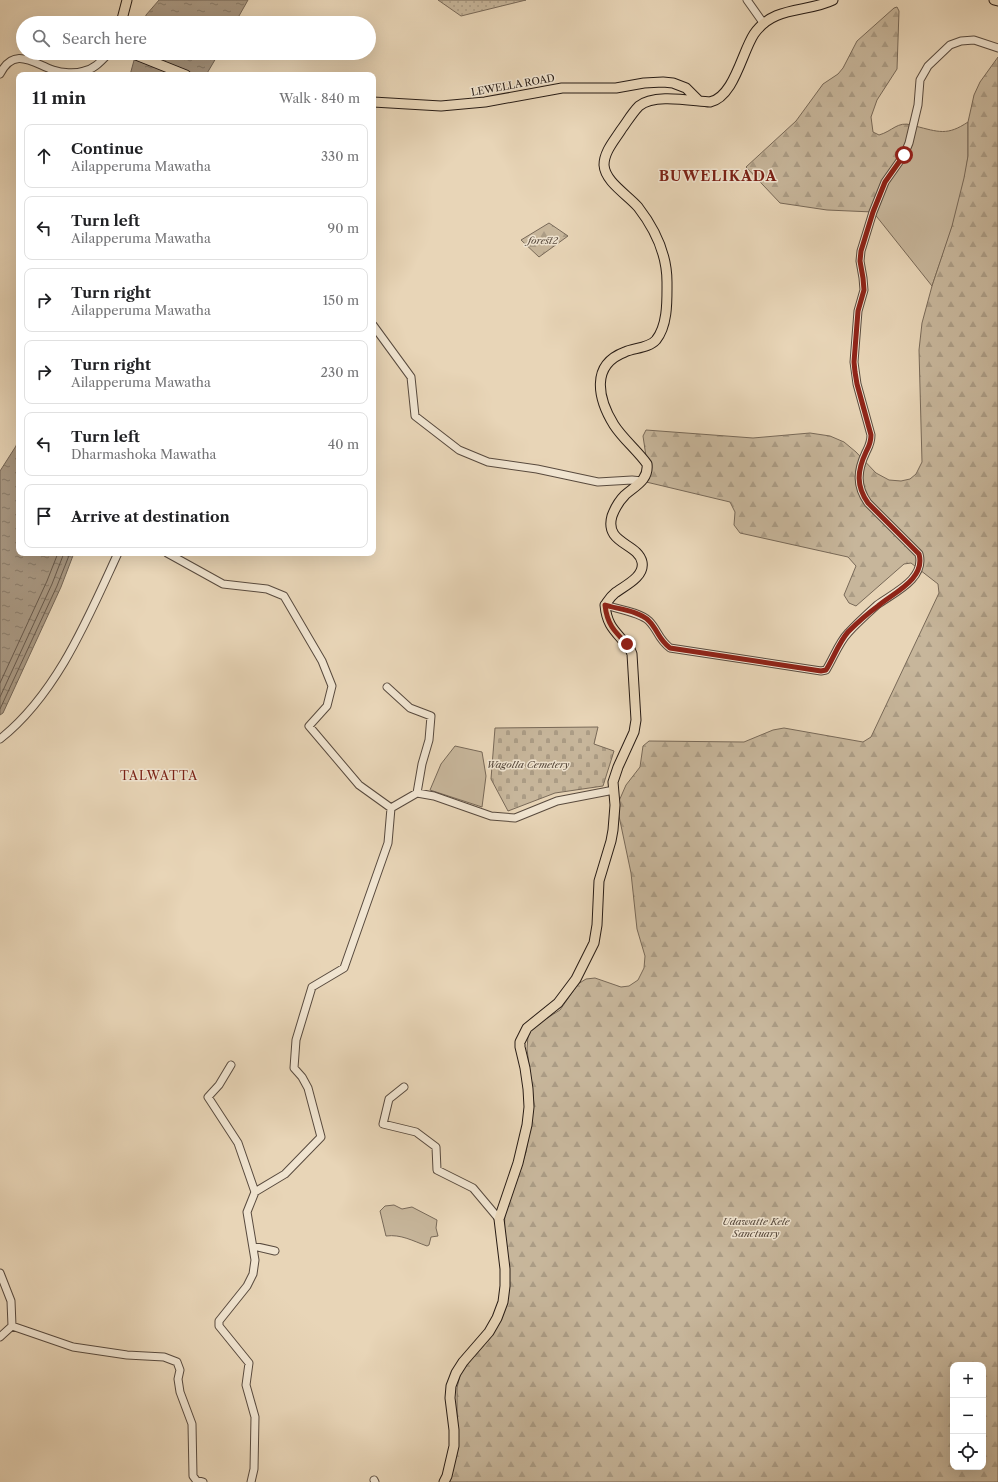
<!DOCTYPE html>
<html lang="en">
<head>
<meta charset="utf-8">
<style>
	:root { --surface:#fff; --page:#f6f6f6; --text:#202124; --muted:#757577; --line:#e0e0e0 }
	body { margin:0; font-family:"Libre Caslon Text",serif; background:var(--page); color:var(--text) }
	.controls { position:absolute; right:12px; bottom:12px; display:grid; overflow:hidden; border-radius:8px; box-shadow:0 4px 16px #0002 }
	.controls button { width:36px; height:36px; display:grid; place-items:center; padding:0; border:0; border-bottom:1px solid var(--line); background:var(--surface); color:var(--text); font:20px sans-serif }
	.stop { position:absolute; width:12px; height:12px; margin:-9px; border:3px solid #8f2418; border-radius:50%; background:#fff }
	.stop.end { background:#8f2418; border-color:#fff; box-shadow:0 1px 4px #0008 }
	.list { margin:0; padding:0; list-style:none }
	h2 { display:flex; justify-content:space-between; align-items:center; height:52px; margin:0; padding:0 16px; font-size:17px }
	h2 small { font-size:13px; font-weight:400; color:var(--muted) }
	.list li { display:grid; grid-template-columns:26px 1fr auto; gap:12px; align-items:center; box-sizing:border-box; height:64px; margin:0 8px 8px; padding:0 8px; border:1px solid var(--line); border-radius:8px }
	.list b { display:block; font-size:15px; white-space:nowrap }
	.list p { margin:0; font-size:13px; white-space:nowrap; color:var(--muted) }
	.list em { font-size:13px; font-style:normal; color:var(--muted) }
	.icon { flex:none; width:22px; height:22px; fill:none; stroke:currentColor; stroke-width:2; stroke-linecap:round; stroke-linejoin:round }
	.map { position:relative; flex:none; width:998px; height:1482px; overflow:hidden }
	.search { position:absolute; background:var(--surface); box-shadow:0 4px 16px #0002; left:16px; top:16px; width:360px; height:44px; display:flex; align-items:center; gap:10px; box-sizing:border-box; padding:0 14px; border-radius:22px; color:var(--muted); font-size:15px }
	.panel { position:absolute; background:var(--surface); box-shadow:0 4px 16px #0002; left:16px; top:72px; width:360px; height:484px; border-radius:8px }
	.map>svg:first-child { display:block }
	.grass { fill:#c7b69b; stroke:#786958 }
	.forest { fill:url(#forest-firs); stroke:#786958; fill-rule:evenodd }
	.cemetery { fill:url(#cemetery-stones); stroke:#786958 }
	.park { fill:url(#park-dots); stroke:#786958 }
	.water { fill:url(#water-ripples); stroke:#746555 }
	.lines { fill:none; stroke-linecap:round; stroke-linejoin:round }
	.shore { stroke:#68594a; stroke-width:1 }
	.minor-casing { stroke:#584a3e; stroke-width:9 }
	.major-casing { stroke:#281c15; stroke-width:11 }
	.minor { stroke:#f0e4d0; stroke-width:7 }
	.major { stroke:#e8d5b7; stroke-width:9 }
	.route { stroke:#8f2418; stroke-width:5 }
	.labels { text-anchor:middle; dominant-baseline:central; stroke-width:3; stroke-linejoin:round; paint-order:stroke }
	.street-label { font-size:10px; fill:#281c15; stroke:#f0e4d0 }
	.park-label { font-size:10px; font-style:italic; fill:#584a3d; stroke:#f0e4d0 }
	.quarter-label { font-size:12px; letter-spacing:1px; fill:#7a1f14; stroke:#f0e4d0 }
	.district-label { font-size:14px; font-weight:bold; letter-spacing:1px; fill:#7a1f14; stroke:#f0e4d0 }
</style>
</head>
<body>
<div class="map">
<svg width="998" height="1482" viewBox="0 0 998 1482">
	<defs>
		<pattern id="forest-firs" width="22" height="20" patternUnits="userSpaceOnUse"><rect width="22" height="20" fill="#c7b69b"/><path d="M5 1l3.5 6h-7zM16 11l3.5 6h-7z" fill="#ab9c85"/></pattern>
		<pattern id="cemetery-stones" width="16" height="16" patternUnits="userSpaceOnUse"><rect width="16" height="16" fill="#c7b69b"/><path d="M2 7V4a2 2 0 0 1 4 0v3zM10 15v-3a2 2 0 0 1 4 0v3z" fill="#ab9c85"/></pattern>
		<pattern id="park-dots" width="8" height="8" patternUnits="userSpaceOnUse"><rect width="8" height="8" fill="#c7b69b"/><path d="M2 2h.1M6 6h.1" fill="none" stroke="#ab9c85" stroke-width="1.8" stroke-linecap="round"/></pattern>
		<pattern id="water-ripples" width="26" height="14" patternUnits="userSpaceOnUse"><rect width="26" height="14" fill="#a79680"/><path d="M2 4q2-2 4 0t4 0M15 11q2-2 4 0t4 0" fill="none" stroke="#887a68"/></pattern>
	</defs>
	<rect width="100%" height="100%" fill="#e8d5b7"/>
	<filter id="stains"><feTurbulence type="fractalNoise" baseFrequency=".005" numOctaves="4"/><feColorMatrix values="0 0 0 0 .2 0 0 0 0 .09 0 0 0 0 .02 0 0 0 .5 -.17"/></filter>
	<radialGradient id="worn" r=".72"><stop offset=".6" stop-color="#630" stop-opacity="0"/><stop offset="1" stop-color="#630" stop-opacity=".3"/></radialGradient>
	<path class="grass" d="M968,122c0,11 0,23 0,34 -4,45 -22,88 -36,130l-59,-74 42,-86c24,6 32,10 53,-4z
		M455,746l27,6 4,24 -4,31 -52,-17 11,-26z
		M394,1205l8,4 10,-2 25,13 -1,8 2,8 -7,1 -2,8 -2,1c-14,-5 -26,-12 -41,-10l-6,-25 5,-5z"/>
	<path class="forest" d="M897,7l2,4 -2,58 -20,31 -6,17 2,15 6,3c14,-4 18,-14 33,-10l-3,18 -13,22 -23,47 -46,-2 -47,-7 -34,-36 50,-46 27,-37 15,-10 5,-6 14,-27 37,-33z
		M998,57v1425h-550l9,-46v-48l6,-26 26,-30 14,-30 2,-95 9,-19 12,-36 8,-48 -7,-55 1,-13 5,-9 27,-17 18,-26 8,-5 9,-1 26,9 8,-1 9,-6 6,-12 1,-12 -8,-27 -6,-56 -12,-57v-15l7,-16 14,-18 3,-21 6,-5 95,1 29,-12 11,-2 79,14 8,-5 68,-144 -1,-9 -27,-21 -7,1 -48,42 -7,-3 -5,-8 12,-29 -8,-9 -108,-24 -6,-8 1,-13 -5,-10 -88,-21 6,-11 -5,-34 3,-6 107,8 57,-5 20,3 14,6 12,10 20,21 13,7 12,1 9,-2 6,-5 6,-12 -3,-112 3,-27 10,-37 20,-60 12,-48 4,-22v-34l6,-27 6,-13zM953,1365h30v102h-30z
		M549,223l19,13 -29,21 -18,-17z"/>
	<path class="cemetery" d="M598,727l-4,17 20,7 -11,35 -48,7 -47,18 -17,-32 4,-51z"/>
	<path class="park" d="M438,0h88l-65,16z"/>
	<path class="water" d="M159,0h89l-13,23h-91l2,-8z
		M136,53h83l-13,22h-76z
		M19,436v117h55l-13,34 -58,126 -3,2v-244l16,-25z"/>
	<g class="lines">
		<path class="shore" d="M0,683l47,-102 11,-28
			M0,697l52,-113 12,-31
			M0,709l57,-123 13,-33"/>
		<g class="minor-casing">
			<path id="minor" d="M747,0l17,24
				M0,74c14,-28 33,-11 53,-4 9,3 22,4 31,1 11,-2 18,-11 25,-18
				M373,325l38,52 4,39 44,34 29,12 49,7 61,13 34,-2 10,1
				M167,553l56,31 44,5 17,7 38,65 10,25 -5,20 -18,20 50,59 32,23 26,-15 17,3 57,20 24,2 42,-17 57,-11
				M605,605c12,4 35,7 44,16 9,9 9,18 21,27l151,23 5,-1c7,-11 13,-28 22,-37 9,-10 19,-19 29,-28 16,-12 49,-26 42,-51l-51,-51c-12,-17 -11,-32 -2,-51 3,-6 5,-9 5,-17l-14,-51 -3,-22 4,-51 6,-21 -1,-12 -3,-17 1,-10 12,-39 12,-30 19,-27 5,-12 9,-38 2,-25 8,-14 22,-21 11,-4 13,-1 24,8
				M387,687l23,21 21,8 -2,24 -7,24 -5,29
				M0,739c57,-45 88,-121 118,-186
				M231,1065l-12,20 -11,12 30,46 17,49 -8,20 8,48 -2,14 -6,12 -28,35v5l30,37 -3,22 9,32 -1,52 -3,13
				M404,1087l-15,12 -6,25 33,8 20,15 1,23 36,18 26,31
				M255,1192l30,-18 36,-37 -13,-49 -6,-11 -8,-9 2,-28 16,-53 32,-19 44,-125 3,-35
				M253,1246l22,5
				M0,1273l11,28 1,25 -12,11
				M12,1326l61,21 54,8 37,2 13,5 3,8 -2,9 2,13 12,32 1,52 3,4 7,2
				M374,1480l1,2"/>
		</g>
		<g class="major-casing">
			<path id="major" d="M994,0l4,1
				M121,23l6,-23
				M131,53l55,22
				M373,102l68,4 44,-4 77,-14h54l28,-5 19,-1 10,1 13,5 13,13
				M444,1482l3,-6 7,-30v-16l-4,-32 1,-12 5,-13 7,-11 26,-30 8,-14 6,-16 2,-16v-17l-6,-50 19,-56 9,-38 2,-18 -1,-18 -3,-21 -5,-21v-5l7,-14 31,-25 18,-24 18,-36 3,-18 2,-44 12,-40 2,-11 2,-25 -2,-23 5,-15 16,-35 2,-12 -4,-66 -2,-5c-13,-17 -23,-21 -25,-44 3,-4 5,-8 10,-12 9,-7 30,-16 27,-31 -4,-19 -38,-18 -30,-46 3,-8 7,-15 13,-21 10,-9 24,-15 22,-31 -10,-14 -24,-25 -33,-39 -16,-26 -24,-60 11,-73 9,-4 24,-4 31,-12 12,-15 11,-40 11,-58 0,-28 -12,-53 -29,-75 -10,-12 -33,-25 -34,-42 0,-13 10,-24 17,-35 6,-8 11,-17 18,-24 15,-13 53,-5 71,-4 24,-5 32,-50 44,-68 20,-29 53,-21 79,-34"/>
		</g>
		<use href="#minor" class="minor"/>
		<use href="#major" class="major"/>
	</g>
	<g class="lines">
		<path class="route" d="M627,644c-13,-13 -20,-20 -22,-39 12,4 35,6 44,16 9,9 9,18 21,27l151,23 5,-1c7,-11 13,-28 22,-38 9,-9 19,-18 30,-26 15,-13 48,-27 41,-52l-51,-51c-12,-17 -11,-32 -2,-51 3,-6 5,-9 5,-17l-14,-51 -2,-12 -1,-10 4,-51 6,-21 -1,-12 -3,-17 1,-10 12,-39 12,-30 19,-27"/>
	</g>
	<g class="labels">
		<g class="street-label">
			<text transform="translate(513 85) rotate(-10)">LEWELLA ROAD</text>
		</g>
		<g class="park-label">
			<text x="543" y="240">forest2</text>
			<text x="528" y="764">Wagolla Cemetery</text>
			<text x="756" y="1221">Udawatte Kele<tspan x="756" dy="12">Sanctuary</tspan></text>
		</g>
		<g class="quarter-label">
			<text x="159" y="775">TALWATTA</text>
		</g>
		<g class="district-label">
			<text x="718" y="176">BUWELIKADA</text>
		</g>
	</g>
	<rect width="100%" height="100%" filter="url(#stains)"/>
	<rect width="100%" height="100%" fill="url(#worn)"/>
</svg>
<div class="controls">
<button>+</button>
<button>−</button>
<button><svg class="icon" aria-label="locate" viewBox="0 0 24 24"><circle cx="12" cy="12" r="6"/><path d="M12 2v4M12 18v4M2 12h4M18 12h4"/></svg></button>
</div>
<div class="stop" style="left:904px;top:155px"></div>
<div class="stop end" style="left:627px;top:644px"></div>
<div class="search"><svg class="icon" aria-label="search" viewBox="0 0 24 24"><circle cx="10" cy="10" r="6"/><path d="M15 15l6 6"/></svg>Search here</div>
<section class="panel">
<h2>11 min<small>Walk · 840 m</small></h2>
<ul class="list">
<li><svg class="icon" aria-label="ahead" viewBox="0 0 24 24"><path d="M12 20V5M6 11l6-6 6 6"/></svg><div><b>Continue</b><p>Ailapperuma Mawatha</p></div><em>330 m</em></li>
<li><svg class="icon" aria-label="left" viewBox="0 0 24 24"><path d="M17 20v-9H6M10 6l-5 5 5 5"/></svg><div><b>Turn left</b><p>Ailapperuma Mawatha</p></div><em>90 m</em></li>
<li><svg class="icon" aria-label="right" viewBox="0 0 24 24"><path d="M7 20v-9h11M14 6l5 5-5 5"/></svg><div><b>Turn right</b><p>Ailapperuma Mawatha</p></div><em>150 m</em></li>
<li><svg class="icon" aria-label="right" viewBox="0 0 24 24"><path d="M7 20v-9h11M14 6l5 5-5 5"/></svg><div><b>Turn right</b><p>Ailapperuma Mawatha</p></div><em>230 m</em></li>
<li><svg class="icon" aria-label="left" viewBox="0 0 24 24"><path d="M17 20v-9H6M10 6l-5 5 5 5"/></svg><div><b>Turn left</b><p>Dharmashoka Mawatha</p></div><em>40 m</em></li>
<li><svg class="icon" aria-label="arrive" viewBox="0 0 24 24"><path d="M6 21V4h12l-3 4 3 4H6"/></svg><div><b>Arrive at destination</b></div></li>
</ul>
</section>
</div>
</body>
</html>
